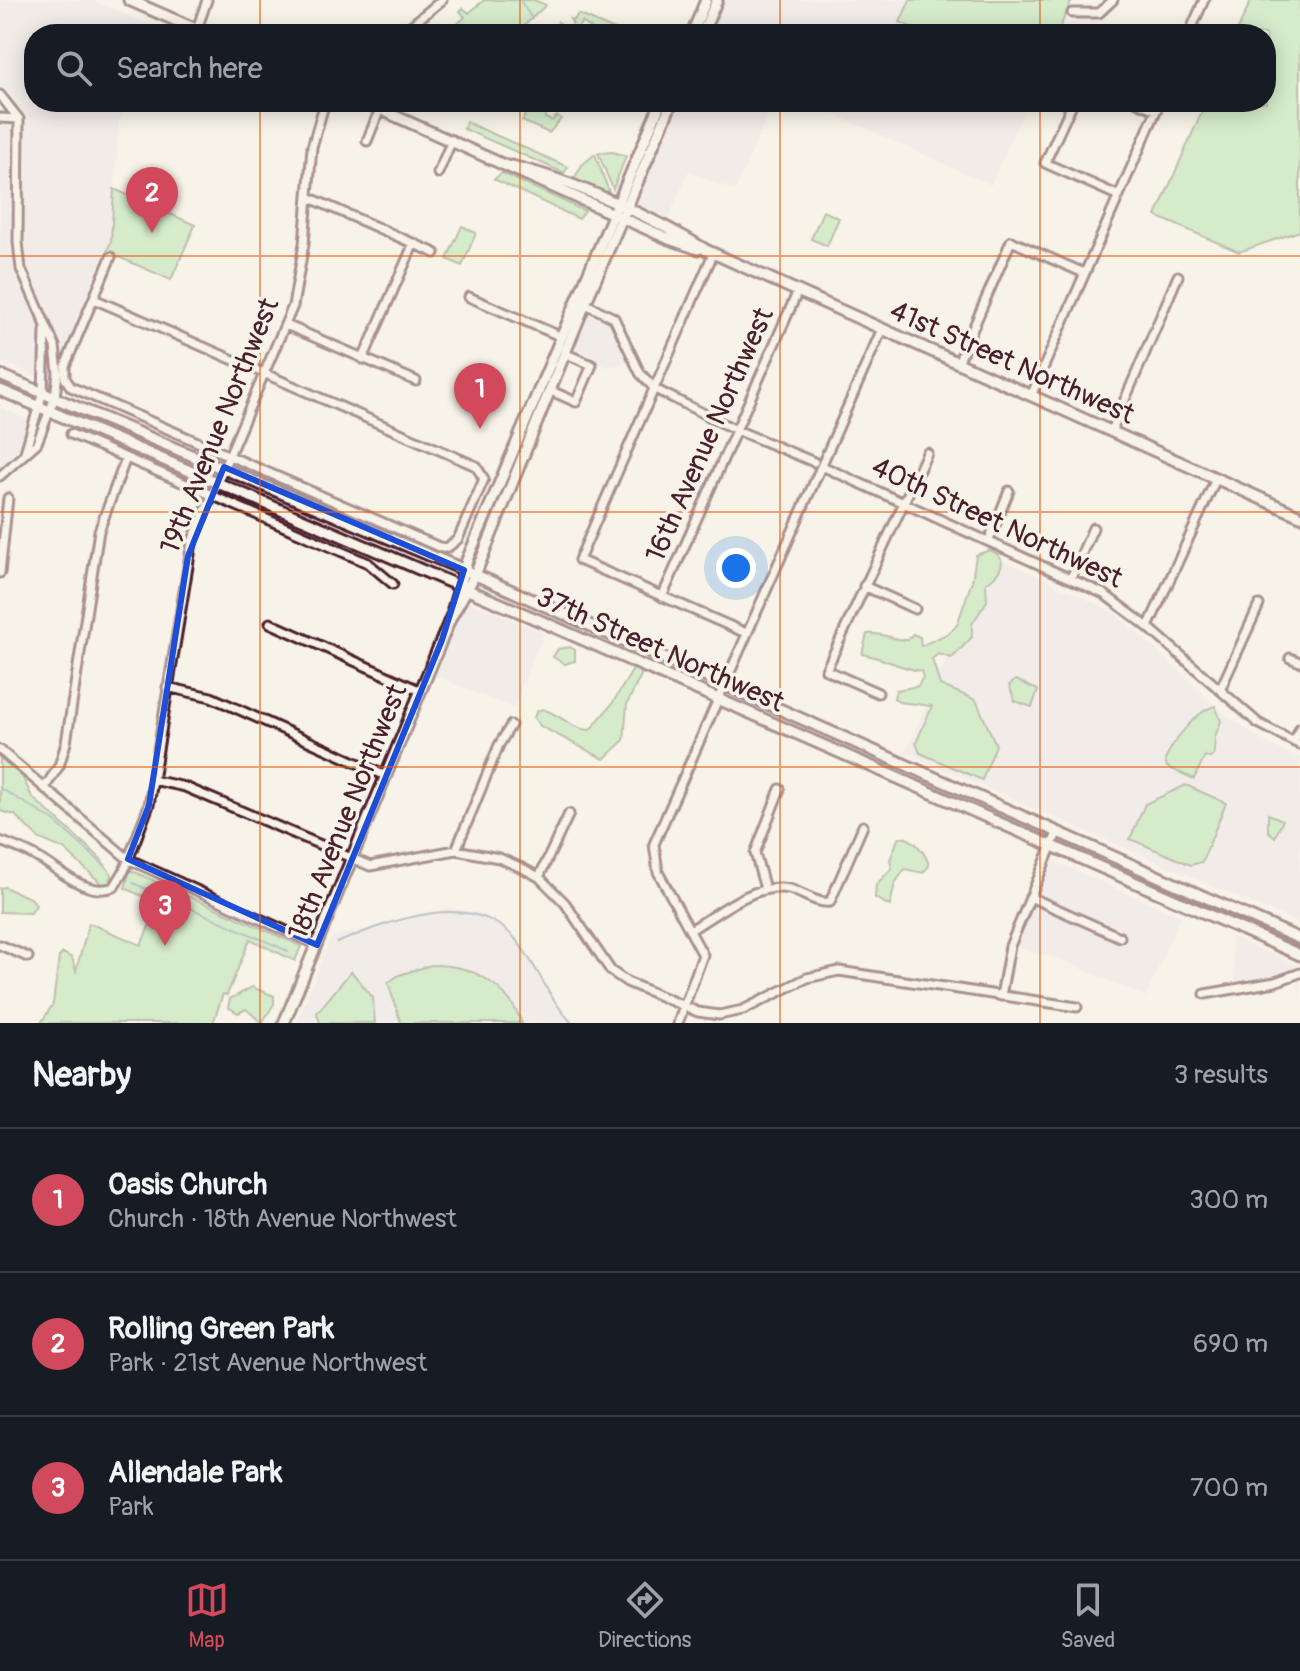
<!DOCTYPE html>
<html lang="en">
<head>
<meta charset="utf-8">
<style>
	:root { --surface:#171b24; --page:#20242c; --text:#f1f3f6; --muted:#9ea1a6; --line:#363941; --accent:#d1495b }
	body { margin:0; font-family:Pangolin,sans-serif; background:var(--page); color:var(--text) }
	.you { position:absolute; left:736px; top:568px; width:28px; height:28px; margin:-20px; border:6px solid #fff; border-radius:50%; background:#1a73e8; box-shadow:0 0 0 12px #1a73e833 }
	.badge { display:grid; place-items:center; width:52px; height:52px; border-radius:50%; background:var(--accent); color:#fff; font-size:26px; font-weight:700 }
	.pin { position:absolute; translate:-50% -66px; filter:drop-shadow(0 2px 4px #0008) }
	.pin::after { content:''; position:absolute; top:42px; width:28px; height:24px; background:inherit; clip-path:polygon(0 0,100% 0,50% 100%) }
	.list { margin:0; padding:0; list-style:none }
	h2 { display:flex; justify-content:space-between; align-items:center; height:104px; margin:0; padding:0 32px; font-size:34px }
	h2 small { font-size:26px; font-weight:400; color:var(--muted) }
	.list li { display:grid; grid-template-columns:52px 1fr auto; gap:24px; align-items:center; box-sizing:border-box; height:144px; padding:0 32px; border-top:2px solid var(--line) }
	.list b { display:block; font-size:30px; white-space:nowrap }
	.list p { margin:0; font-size:26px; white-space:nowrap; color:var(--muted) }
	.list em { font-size:26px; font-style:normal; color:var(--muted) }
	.icon { flex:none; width:44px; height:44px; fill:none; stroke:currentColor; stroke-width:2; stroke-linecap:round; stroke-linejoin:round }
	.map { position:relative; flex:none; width:1300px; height:1023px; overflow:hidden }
	.search { position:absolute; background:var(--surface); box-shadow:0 4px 20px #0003; left:24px; right:24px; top:24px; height:88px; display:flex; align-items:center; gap:20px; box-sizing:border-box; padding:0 28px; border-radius:32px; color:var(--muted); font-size:30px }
	.sheet { height:536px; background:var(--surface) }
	nav { display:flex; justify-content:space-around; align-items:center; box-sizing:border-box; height:112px; border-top:2px solid var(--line); background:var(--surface); font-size:22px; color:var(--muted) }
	nav a { display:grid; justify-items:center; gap:4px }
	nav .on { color:var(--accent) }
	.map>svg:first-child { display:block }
	.built { fill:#ece5ec }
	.green { fill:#abe3a7; stroke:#7a8169; stroke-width:2 }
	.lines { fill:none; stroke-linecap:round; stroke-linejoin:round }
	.stream { stroke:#728ca0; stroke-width:2 }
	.minor-casing { stroke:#4a1f2b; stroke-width:13 }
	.major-casing { stroke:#4a1f2b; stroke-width:15 }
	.minor { stroke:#f7f3e8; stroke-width:7 }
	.major { stroke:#f7f3e8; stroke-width:9 }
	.marked { fill:none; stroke:#1d4ed8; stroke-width:6; stroke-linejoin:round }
	.grid { fill:none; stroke:#e8590c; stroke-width:2; stroke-opacity:0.55 }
	.labels { text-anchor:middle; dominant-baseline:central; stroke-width:7; stroke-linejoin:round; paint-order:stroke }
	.street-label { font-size:28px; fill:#4a1f2b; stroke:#f7f3e8 }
</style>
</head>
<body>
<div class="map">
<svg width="1300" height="1023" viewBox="0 0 1300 1023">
	<rect width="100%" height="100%" fill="#f7f3e8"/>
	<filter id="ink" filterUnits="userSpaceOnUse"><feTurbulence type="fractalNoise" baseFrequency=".0125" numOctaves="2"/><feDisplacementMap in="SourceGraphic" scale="16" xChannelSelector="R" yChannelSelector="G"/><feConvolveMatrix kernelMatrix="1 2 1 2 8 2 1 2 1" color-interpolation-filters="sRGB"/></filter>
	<g filter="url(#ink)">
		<path class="built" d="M0,0h91l68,28 -3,6h-122v68h93l-8,19 -8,120 -47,113 -5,32 -59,-25z
			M723,0h349l-15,34h-349z
			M678,102h96l-39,89 -46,-20 -21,49 -35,-16z
			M807,102h221l-37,83z
			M577,300l31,14 27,47 -27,6 -46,-19z
			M0,408l34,14 -8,19 -26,28z
			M993,555l121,57 115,105 39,27 32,14v166l-395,-172z
			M459,598l85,35 -31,75 -85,-35z
			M1047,858l133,58 -34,81 -84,-37 -52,-14z
			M449,908l34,6 34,24 37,64 20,21h-278l35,-86z
			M1231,937l69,29v32l-4,-22 -60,13z"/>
		<path class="green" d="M484,0h50l12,5 -31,29h-55l-8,-5 13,-12 -5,-6 3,-3 6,5z
			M910,0h162l-15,34h-130l-27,-12z
			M1251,0h49v231l-61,21 -83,-36 50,-114h60v-68h-30z
			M578,14l46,20h-34l3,-4 -11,-8 -10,12h-5l-10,-13 11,8 5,-5 -3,-5 4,1z
			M531,102l15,11 -1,5 7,3 5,-5 4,3 -12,14 -27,-12z
			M466,122l102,45 -4,6 -100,-44z
			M613,152l13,4 -13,33 -15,-36z
			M595,154l14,38 -1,2 -34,-15 8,-14z
			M502,173l83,38 -6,8 -85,-40z
			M114,189l81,36 -24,55 -64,-28 4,-11z
			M823,211l16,7 -12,28 -16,-7z
			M462,226l14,7 -14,33 -15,-7z
			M990,550c21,9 10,24 -4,33l1,18 -15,23v13l-20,21 -14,-4 -6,5 8,26 36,15 20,45 -14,35 -62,-27 -4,-10 16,-37 -33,-4 -5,-4 2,-8 22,-4 5,-9 -2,-6c-21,-3 -37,-13 -59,-17l5,-20c14,-2 26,6 40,6l6,-6 7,3 1,9 28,-13 8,-8 15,-44 4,-26z
			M570,647l5,3v11l-10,3 -12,-7 5,-8z
			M634,668l8,5 -15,31 -3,36 -20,19 -64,-33 -6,-8 2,-6 6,-3c18,5 29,20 48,21l22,-26z
			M1016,680l22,10 -6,17 -17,-6 -6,-16z
			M1215,706l6,15 -6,16 -1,18 -4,3 -5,-2 -11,23 -27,-12 -2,-7c7,-18 31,-49 50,-54z
			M0,756l22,20 10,21 68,61 12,17 -2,8 -6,3 -40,-37 -26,-11 -23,-23 -15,-4z
			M1186,785l40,18 -24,59 -11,3 -61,-26 15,-35z
			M1268,814l15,6 -8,17 -7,-6z
			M902,837c12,1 25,18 27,29l-6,7 -18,-4 -10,14 -5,23 -15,-8 1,-13 16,-17 -2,-8 8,-21z
			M130,870l171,76 -6,15 -45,-22 -23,56 -4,-1 -10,29h-172l12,-19 6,-47 4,-4 9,5 4,13 13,-48 52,22 18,-41 -34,-16z
			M4,887l28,12 4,6 -5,8 -31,-1v-24z
			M431,965c41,-1 76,19 91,58h-121l-13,-40 11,-8z
			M351,971l22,27 2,25h-55l-3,-10z
			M252,987l22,9v8l-12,19 -16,-14 -8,4 -10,-6 2,-8z"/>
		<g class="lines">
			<path class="stream" d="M520,0l12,19
				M0,788l53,32 51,45
				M133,883l155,68
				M337,943c52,-22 136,-56 180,-2 21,26 31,57 55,82"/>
			<g class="minor-casing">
				<path id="minor" d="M1072,13h27l14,-13
					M197,29l10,-29
					M401,34l41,-34
					M1189,34l15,-34
					M0,95l19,24 -1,123 3,27 34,77 3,27 -3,24 -18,46 -37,33
					M1073,102l-28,61 74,33
					M1137,102l19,8
					M0,118l19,1
					M367,141l13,-32
					M438,173l14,-33
					M308,197l127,56
					M713,254l-134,306 167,73
					M469,297l93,40
					M94,299l382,167 8,13 -26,60 -11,9 -8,-1 -368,-160 -6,-9v-12l46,-109
					M582,302l32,16 26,55 15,16 79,40 80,33
					M286,325l130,56
					M363,359l51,-116
					M958,363l53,-122 73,32
					M549,390l27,12 16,-37 -28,-12
					M1031,396l129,-294
					M1111,432l67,-156
					M71,434l297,129 25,21
					M25,452l18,-60 2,-61
					M822,466l282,128 44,33 110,96 42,22
					M989,540l20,-49
					M0,573l8,-75
					M1071,578l22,-50
					M864,586l51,23
					M662,597l136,-306
					M270,623l151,68
					M1148,627l68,-148
					M1290,658l10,4
					M167,687l44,10 175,79
					M1220,690l39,-85
					M878,693l-52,-23 101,-217
					M1294,742l6,-14
					M0,750l128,109 189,86
					M153,780l32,7 185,79 86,-16 43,8 23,10 17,9 26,26 46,68 16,11 71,30 21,3 24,-5 64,-32 32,-7 238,36
					M45,787l14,-21 7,-23 33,-212 27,-73
					M0,841c13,5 28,10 40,18 21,12 47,38 74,28l10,-16 25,-66 43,-263 101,-236 11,-62 8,-97 13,-45
					M456,850l43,-105 12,-20
					M539,877l30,-63
					M765,889l-10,-36 25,-64
					M1030,897l90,40
					M692,929c27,-16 63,-47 97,-40 13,3 27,15 41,13l33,-76
					M0,945l28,12
					M1205,994l70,-12 25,-9
					M1001,996l9,-50 47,-113
					M678,1023l25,-68 -45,-83 -4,-28 228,-515"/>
			</g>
			<g class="major-casing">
				<path id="major" d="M129,0l78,34
					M692,34l14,-34
					M702,34l15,-34
					M364,102l305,137 29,10
					M511,166c58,13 144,52 195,84l594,266
					M0,375l460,193 840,371
					M0,390l543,232 757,333
					M453,609l14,-49 194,-458
					M284,1023l167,-406 24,-42 107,-264 90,-209"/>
			</g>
			<use href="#minor" class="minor"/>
			<use href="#major" class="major"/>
		</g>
	</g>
	<path d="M0 0H1300V1023H0ZM224,467l240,103 -22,70 -125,305 -189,-86 21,-54 39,-249z" fill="#f7f3e8" fill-opacity=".55" fill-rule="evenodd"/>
	<path class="marked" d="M224,467l240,103 -22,70 -125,305 -189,-86 21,-54 39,-249z"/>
	<path class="grid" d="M260,0v34M520,0v34M780,0v34M1040,0v34M260,102v921M520,102v921M780,102v921M1040,102v921M0,256h1300M0,512h1300M0,767h1300"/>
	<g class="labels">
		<g class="street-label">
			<text transform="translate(1012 363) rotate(24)">41st Street Northwest</text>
			<text transform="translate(220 426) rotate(-68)">19th Avenue Northwest</text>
			<text transform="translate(710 435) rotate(-66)">16th Avenue Northwest</text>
			<text transform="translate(997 523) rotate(25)">40th Street Northwest</text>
			<text transform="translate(660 650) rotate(24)">37th Street Northwest</text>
			<text transform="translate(348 812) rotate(-68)">18th Avenue Northwest</text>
		</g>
	</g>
</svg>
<div class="you"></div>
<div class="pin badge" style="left:480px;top:429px">1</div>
<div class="pin badge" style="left:152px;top:233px">2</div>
<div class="pin badge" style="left:165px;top:946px">3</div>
<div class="search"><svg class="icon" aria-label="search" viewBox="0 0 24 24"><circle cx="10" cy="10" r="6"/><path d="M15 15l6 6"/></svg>Search here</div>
</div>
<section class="sheet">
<h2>Nearby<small>3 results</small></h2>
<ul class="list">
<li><span class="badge">1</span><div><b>Oasis Church</b><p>Church · 18th Avenue Northwest</p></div><em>300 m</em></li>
<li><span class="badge">2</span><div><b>Rolling Green Park</b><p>Park · 21st Avenue Northwest</p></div><em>690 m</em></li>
<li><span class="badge">3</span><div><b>Allendale Park</b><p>Park</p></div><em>700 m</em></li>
</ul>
</section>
<nav>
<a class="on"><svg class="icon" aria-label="map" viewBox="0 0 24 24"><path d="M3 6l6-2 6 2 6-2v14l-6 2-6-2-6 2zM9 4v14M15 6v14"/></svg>Map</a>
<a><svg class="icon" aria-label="directions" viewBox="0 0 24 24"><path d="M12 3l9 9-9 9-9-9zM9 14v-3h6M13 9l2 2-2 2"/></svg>Directions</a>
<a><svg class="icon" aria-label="saved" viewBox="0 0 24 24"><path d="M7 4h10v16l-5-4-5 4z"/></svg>Saved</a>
</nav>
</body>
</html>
